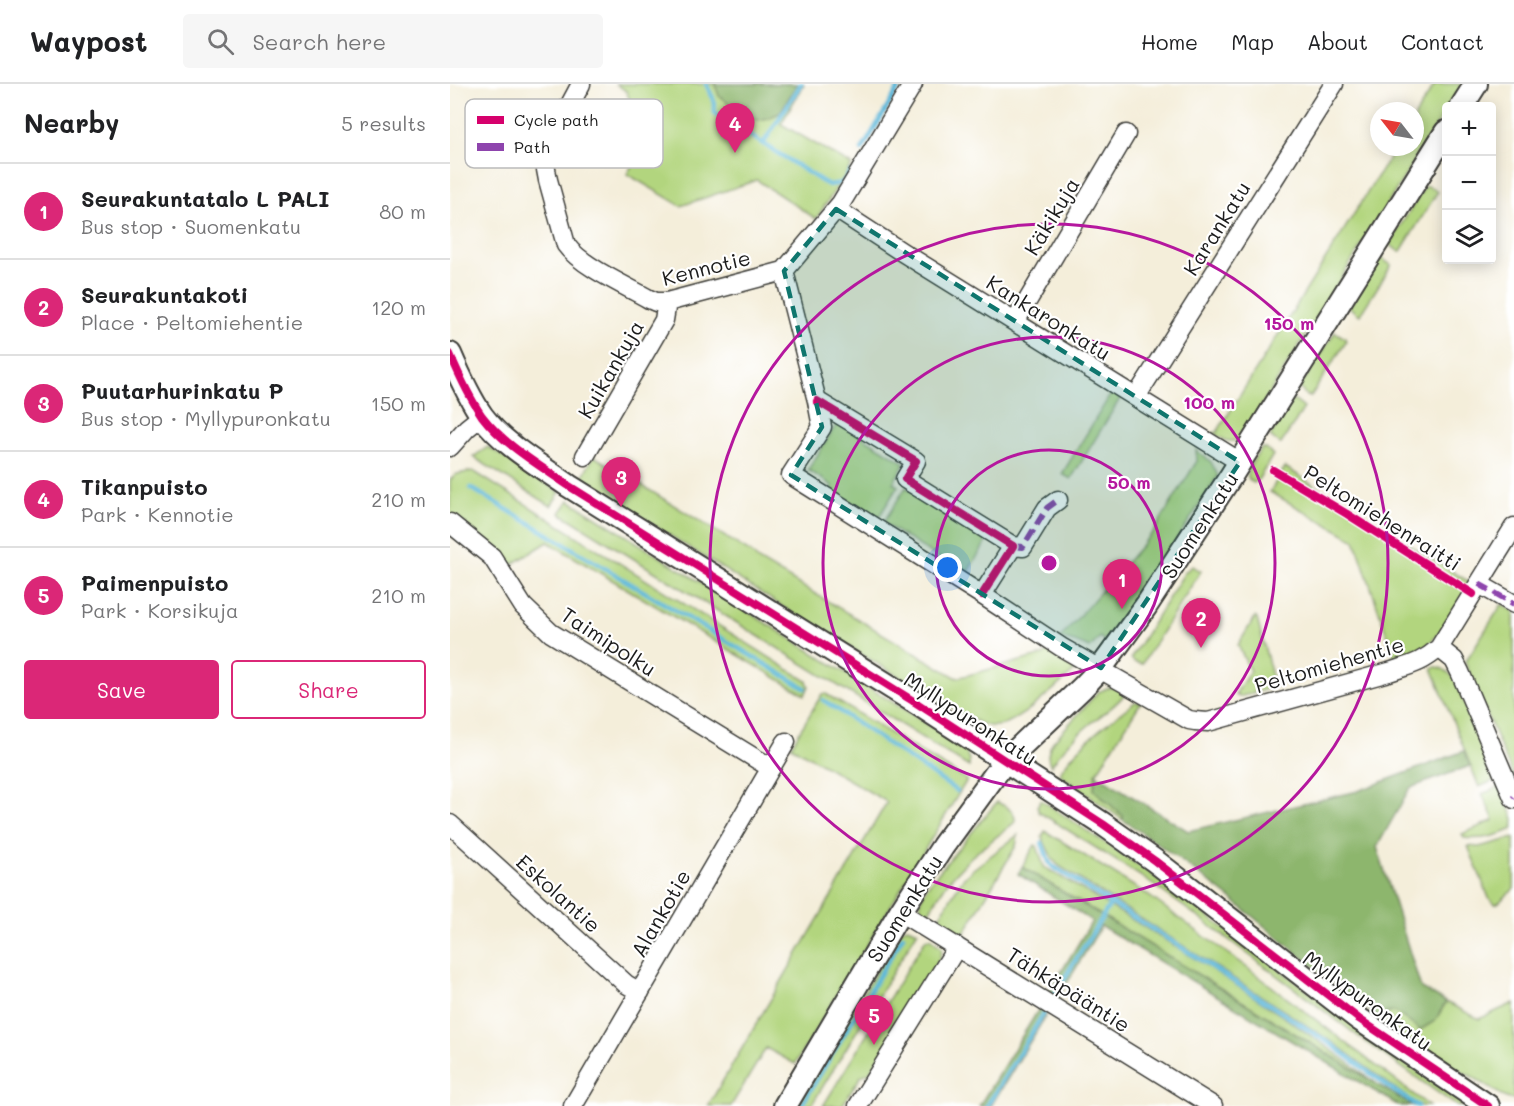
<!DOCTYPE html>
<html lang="en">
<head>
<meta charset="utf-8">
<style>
	:root { --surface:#fff; --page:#f6f6f6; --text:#202124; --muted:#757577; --line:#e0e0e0; --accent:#db2777 }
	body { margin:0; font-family:Mali,sans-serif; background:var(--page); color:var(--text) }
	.controls { position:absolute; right:18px; top:18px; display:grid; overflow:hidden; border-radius:6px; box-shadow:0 3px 15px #0003 }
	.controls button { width:54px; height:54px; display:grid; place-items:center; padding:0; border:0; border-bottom:2px solid var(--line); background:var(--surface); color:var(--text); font:30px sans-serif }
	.compass { position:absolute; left:920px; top:18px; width:54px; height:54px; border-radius:50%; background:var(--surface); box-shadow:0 3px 15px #0003; rotate:301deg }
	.you { position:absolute; left:498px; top:484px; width:21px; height:21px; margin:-15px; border:4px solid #fff; border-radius:50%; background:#1a73e8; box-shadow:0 0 0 9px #1a73e833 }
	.badge { display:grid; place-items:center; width:39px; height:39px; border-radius:50%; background:var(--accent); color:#fff; font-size:20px; font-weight:700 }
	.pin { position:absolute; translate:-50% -50px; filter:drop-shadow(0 2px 3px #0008) }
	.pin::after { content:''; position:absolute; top:32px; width:21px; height:18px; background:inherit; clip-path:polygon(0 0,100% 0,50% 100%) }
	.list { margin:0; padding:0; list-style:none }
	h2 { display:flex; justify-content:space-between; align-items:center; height:78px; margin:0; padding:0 24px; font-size:26px }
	h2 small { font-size:20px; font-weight:400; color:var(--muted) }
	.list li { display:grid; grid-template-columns:39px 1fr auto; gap:18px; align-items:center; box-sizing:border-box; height:96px; padding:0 24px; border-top:2px solid var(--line) }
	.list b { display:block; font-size:22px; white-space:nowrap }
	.list p { margin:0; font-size:20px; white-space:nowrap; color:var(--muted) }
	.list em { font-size:20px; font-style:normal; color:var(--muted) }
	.actions { display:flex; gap:12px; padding:18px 24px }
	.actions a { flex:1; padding:14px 0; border:2px solid var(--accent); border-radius:6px; text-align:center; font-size:21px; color:var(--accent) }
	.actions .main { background:var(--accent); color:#fff }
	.icon { flex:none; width:33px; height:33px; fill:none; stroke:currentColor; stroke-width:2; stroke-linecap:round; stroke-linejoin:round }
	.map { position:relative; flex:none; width:1064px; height:1022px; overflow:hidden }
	header { display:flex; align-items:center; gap:36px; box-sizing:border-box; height:84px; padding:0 30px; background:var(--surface); border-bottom:2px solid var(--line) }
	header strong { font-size:28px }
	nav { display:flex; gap:33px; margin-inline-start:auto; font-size:21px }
	.search { width:420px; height:54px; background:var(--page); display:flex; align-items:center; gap:15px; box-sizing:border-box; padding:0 21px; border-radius:6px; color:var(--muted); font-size:22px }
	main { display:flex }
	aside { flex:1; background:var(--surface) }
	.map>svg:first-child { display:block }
	.green { fill:#b2d57e; stroke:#67784d; stroke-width:1.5 }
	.forest { fill:#8db66d; stroke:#546944; stroke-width:1.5 }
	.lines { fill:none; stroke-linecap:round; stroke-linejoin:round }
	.stream { stroke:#5cb8da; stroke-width:4.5 }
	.minor-casing { stroke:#3c3c38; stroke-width:21 }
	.tertiary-casing { stroke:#3c3c38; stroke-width:26 }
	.minor { stroke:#fff; stroke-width:18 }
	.tertiary { stroke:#fff; stroke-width:22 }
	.quiet { stroke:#8e44ad; stroke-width:6; stroke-dasharray:12 6; stroke-linecap:butt }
	.cycleway-casing { stroke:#fff; stroke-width:11 }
	.cycleway { stroke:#d6006c; stroke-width:8 }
	.marked { fill:#0f766e; fill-opacity:0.2; stroke:#0f766e; stroke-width:4.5; stroke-dasharray:12 8; stroke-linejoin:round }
	.ring { fill:none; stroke:#b5179e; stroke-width:3 }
	.labels { text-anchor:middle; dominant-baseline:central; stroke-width:4.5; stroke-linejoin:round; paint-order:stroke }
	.street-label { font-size:21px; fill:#1c1c1c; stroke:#fff }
	.key { fill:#fff; stroke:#bbb; stroke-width:1.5 }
	.key-label { font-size:16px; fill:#1c1c1c }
	.centre { fill:#b5179e; stroke:#fff; stroke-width:3 }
	.ring-label { font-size:18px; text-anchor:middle; font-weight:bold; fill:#b5179e; stroke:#fff; stroke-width:4.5; stroke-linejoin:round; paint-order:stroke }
</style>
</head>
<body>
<header>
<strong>Waypost</strong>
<div class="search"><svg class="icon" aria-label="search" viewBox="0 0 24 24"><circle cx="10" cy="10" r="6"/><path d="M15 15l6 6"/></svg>Search here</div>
<nav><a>Home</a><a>Map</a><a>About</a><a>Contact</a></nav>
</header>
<main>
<aside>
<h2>Nearby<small>5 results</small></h2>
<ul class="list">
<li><span class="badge">1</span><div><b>Seurakuntatalo L PALI</b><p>Bus stop · Suomenkatu</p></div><em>80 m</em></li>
<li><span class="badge">2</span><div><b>Seurakuntakoti</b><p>Place · Peltomiehentie</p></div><em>120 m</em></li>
<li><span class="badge">3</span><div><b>Puutarhurinkatu P</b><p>Bus stop · Myllypuronkatu</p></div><em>150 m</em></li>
<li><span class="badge">4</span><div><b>Tikanpuisto</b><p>Park · Kennotie</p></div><em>210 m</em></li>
<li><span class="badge">5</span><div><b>Paimenpuisto</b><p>Park · Korsikuja</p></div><em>210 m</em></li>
</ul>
<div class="actions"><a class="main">Save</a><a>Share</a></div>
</aside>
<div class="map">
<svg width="1064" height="1022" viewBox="0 0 1064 1022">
	<rect width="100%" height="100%" fill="#fff"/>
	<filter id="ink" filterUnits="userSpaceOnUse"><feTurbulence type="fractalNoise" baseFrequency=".0167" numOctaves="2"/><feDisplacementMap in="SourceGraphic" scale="12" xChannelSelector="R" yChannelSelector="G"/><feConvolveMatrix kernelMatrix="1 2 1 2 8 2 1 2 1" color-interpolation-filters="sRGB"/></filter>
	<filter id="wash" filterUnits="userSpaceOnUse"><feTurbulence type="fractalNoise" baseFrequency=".008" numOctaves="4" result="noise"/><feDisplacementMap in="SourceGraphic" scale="24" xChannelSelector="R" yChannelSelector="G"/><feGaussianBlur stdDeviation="1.35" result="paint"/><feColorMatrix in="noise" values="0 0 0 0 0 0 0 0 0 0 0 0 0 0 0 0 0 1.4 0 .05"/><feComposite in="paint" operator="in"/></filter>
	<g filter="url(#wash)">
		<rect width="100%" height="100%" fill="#f4eeda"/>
		<path class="green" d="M166,0h188l-23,40 71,41 -36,54 -59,-39 -76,26 -54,-32 20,-34 -21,-49z
			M985,0h28l-14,22h-3v4l-204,327c-11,9 -19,2 -29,-4l4,-1 179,-285h19v-31z
			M975,102h3l8,4 1,3 -36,58h-3l-9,-7z
			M931,174l10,7v1l-31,49 -11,-8 30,-48z
			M885,248l10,6 1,4 -35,54h-4l-8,-8z
			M662,308l9,5 -50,82 -9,-5z
			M841,317h4l9,7 -23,36h-1l-10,-8z
			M388,338l67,41 -12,20 5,3 -21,34 -47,-29 3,-5 -25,-16z
			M38,363l72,45 -9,14 -78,-49z
			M812,364l4,1 7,6 -15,25 -4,3c-16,-7 2,-25 8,-35z
			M746,366l15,12 7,14c-36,57 -72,111 -114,165l-4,-4 -10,11 -15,-6 -15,-4 94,-107 43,-70z
			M144,372l156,96 8,8 199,118 86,-23 11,-9 21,19v4l-4,5c-18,15 -58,56 -82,52 -11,-2 -21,-9 -30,-14l-157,-93 -221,-140z
			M835,383l186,116c-13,20 -27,48 -45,63 -9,7 -19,12 -30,16l-41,-122 -85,-48z
			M23,387l334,210 2,5 -4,9 -257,-153 -38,24 -15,-17 -45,-36v-33l7,-6z
			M456,403l82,52 -22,36 -83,-52z
			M119,416l384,240c9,8 18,14 16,27l-409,-254z
			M742,482l9,5 -59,93 -8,-2 -3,-4 54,-86z
			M1052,520l12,7v168l-49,-117z
			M805,533l2,2 18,68 -36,10 -4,-2 15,-24 -12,-26z
			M987,583c7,1 12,6 17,11l42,102 -17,7 -47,-119z
			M664,603l12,5c-8,13 -24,22 -36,32 -15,12 -29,26 -39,42 -5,-8 -3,-15 1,-23l46,-51 10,-4z
			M372,610h4l141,86 -172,284 -29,-16 -35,58h-23l179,-304 -96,-56z
			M685,618h6l-45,72 -2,16 29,26v4l-61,-44 -2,-4c19,-28 47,-49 75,-70z
			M1049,703l3,2 12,30 -1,10c-15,7 -33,11 -49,9l-2,-4 32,-14 -12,-26z
			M591,716l110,74 254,189 63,43h-11l-83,-58 -173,-129 -59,-42 -103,-65 -2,-6z
			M547,718c8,4 19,9 18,20l-44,35 -24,26 -21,33 -6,-6 1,-12 8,-14z
			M595,747l100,62 108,79 176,134h-8l-9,-5 -81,-60 -272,-175 -6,-6 -11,-23z
			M568,751l-2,11 -53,89 -3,2 -24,-15 26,-42 10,-10z
			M1064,754v51l-16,14 -3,1 -6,-6 -21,-52 11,1z
			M585,761l2,1 7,21c114,67 226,136 332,216l-354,-216z
			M457,843l11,4 -107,175h-17l108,-177z
			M480,854l12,10 -2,10 -70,114 -9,4 -19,30h-19l102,-166z
			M996,918l33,17 35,-16v97l-8,-2 -33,-21 -34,-16 -57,-41 4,-7 9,-1 40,9z"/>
		<path class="forest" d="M265,0h82l-17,29 -12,5 -10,2 -12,-4 -27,-20z
			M1014,667l6,15 -60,22 -33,59 44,141 25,14 -11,19 -15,9 -25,-18 -9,1 -4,7c-52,-38 -101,-81 -151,-121 -35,-28 -71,-54 -108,-79v-4l-29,-26 2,-16 92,57 170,-40z
			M572,783l391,239h-14l-298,-180 -43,72 -9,-6 43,-71 -74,-47z
			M590,923l8,5 -57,94h-12z"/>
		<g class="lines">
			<path class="stream" d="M256,0l7,14 2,15 108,69 6,3 13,-2 8,-11
				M313,60l38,-60
				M412,66l39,-66
				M21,404l334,200
				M373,616l134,91
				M592,759l7,19 3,4 124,78 156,101 61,45 25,16
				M604,911l57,-92
				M351,1022l102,-170
				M537,1022l57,-93"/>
		</g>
	</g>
	<g filter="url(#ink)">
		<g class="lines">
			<g class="minor-casing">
				<path id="minor" d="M131,0l-30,56 -6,24 3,16 18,65c15,21 60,41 83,54l7,3h11l117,-31 57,-68 72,-119
					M386,125l66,43 338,210
					M334,187l33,130 5,26 -31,48 191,120 79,52 128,73 6,1 13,1 181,-50c21,-7 33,-9 50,-24l75,-121
					M565,238l111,-188
					M686,313l198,-313
					M367,317l99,60 -11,18 108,67 -31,49
					M0,363l17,-19 15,-12
					M135,372l79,-136 3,-18
					M0,439l42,34 31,49 28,27 220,135
					M563,462l10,1 24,-39 11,-8
					M1029,500l35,20
					M989,564l15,12 6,12 54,127
					M0,740l176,160 14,8
					M450,828l313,194
					M123,1022l213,-364
					M408,1022l99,-159"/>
			</g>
			<g class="tertiary-casing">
				<path id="tertiary" d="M1012,22l14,-22
					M0,270c9,21 19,43 32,62 22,29 57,49 87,70l349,218 185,120 52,37 204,158 129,87
					M335,1022l115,-194 43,-66 62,-85 77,-73 19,-20 45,-62 85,-130 215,-344"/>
			</g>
			<use href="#minor" class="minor"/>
			<use href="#tertiary" class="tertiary"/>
			<path class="quiet" d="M563,462l10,1 24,-39 11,-8
				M1029,500l35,20
				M1063,714l1,-1"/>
			<g class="cycleway-casing">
				<path id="cycleway" d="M0,270c9,21 19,43 32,62 22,29 57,49 87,70l349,218 185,120 52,37 204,158 129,87
					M367,317l99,60 -11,18 108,67 -31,49
					M823,386l74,44 126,80"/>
			</g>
			<use href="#cycleway" class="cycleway"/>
		</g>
	</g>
	<path class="marked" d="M386,125l404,253 -139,206 -310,-193 31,-48 -38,-156z"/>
	<g class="ring">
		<circle cx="599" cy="479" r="113"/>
		<circle cx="599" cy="479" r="226"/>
		<circle cx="599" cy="479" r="339"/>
	</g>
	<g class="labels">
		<g class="street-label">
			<text transform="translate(601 132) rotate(-59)">Käkikuja</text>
			<text transform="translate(766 144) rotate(-58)">Karankatu</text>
			<text transform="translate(256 183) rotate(-14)">Kennotie</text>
			<text transform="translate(599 233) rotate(32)">Kankaronkatu</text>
			<text transform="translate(160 285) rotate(-60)">Kuikankuja</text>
			<text transform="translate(933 433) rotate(32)">Peltomiehenraitti</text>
			<text transform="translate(749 441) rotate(-57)">Suomenkatu</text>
			<text transform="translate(159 557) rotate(33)">Taimipolku</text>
			<text transform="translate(879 580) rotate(-16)">Peltomiehentie</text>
			<text transform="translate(521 634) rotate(33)">Myllypuronkatu</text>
			<text transform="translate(109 809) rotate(42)">Eskolantie</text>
			<text transform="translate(454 824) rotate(-58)">Suomenkatu</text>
			<text transform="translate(210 829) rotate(-60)">Alankotie</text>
			<text transform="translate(619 905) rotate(32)">Tähkäpääntie</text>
			<text transform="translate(918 916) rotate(36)">Myllypuronkatu</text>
		</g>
	</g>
	<rect x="15" y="15" width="198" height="69" rx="9" class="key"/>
	<rect x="27" y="32" width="27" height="8" fill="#d6006c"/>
	<rect x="27" y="59" width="27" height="8" fill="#8e44ad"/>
	<g class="key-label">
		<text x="64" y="42">Cycle path</text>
		<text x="64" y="69">Path</text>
	</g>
	<circle cx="599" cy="479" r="9" class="centre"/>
	<g class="ring-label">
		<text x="839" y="246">150 m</text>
		<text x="759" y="325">100 m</text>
		<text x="679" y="405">50 m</text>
	</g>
</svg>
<div class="controls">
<button>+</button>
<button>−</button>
<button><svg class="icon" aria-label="layers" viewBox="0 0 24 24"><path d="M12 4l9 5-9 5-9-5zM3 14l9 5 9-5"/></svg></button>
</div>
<svg class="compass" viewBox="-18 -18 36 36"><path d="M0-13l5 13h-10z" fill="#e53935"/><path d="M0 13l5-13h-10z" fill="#757577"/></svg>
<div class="you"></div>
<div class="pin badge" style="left:672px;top:525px">1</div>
<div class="pin badge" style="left:751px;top:564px">2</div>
<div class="pin badge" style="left:171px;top:423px">3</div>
<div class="pin badge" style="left:285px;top:69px">4</div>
<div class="pin badge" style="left:424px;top:961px">5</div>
</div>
</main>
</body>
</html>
